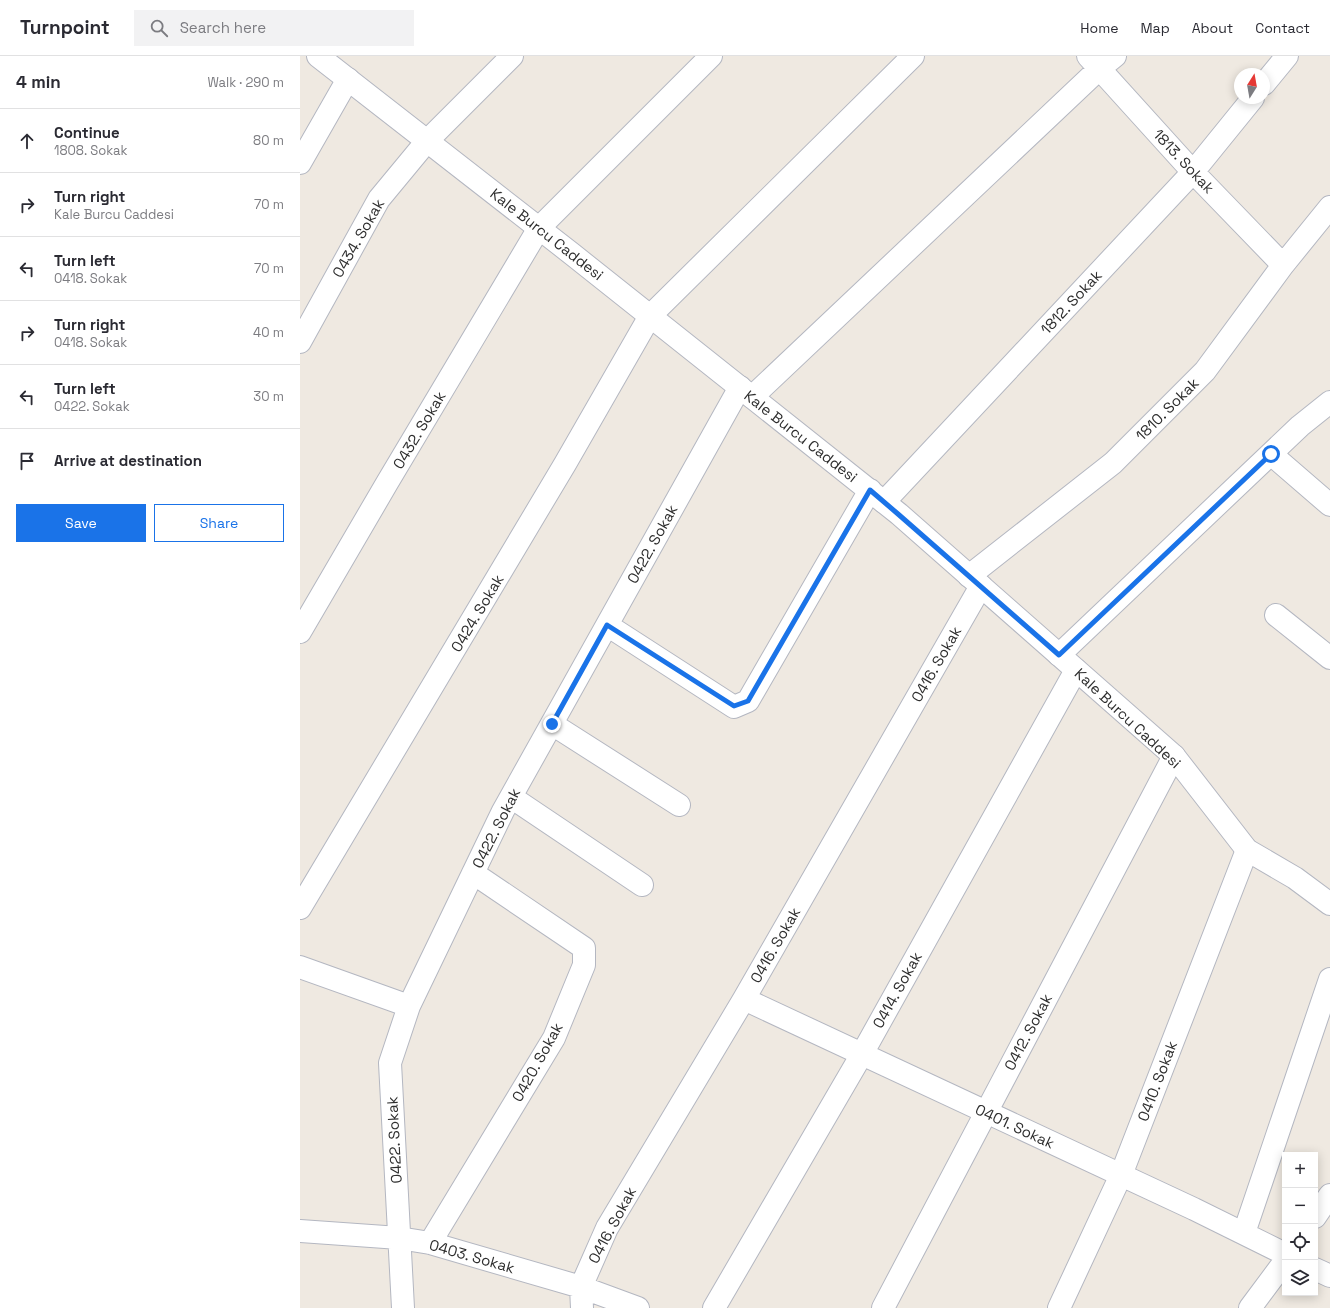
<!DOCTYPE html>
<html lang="en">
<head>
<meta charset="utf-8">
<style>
	:root { --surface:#fff; --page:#f2f2f3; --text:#2b2b33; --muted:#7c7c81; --line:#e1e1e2; --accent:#1a73e8 }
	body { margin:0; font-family:"Space Grotesk",sans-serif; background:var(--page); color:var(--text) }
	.controls { position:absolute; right:12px; bottom:12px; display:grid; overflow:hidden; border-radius:0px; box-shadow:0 2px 10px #0003 }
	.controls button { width:36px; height:36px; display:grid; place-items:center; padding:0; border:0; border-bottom:1px solid var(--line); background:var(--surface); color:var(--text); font:20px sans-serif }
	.compass { position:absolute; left:934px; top:12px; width:36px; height:36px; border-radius:50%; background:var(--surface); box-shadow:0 2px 10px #0003; rotate:11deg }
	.stop { position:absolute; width:12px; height:12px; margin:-9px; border:3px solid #1a73e8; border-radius:50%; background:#fff }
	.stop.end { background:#1a73e8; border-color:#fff; box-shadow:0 1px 4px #0008 }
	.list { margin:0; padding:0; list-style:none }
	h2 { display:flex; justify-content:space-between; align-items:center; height:52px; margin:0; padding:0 16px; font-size:17px }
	h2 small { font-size:13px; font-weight:400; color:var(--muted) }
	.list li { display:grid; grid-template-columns:26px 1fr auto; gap:12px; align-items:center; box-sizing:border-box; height:64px; padding:0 16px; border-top:1px solid var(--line) }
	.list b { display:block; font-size:15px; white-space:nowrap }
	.list p { margin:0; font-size:13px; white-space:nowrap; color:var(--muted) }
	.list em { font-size:13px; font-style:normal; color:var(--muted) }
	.actions { display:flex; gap:8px; padding:12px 16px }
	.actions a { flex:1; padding:9px 0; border:1px solid var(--accent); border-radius:0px; text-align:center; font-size:14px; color:var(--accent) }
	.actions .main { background:var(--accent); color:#fff }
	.icon { flex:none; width:22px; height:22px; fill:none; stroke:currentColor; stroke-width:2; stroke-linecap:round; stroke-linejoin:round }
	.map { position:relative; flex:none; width:1030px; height:1252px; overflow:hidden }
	header { display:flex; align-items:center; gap:24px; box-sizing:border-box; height:56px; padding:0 20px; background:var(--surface); border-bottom:1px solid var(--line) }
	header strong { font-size:19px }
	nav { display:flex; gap:22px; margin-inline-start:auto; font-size:14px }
	.search { width:280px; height:36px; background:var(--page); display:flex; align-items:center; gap:10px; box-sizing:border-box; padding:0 14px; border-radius:0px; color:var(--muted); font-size:15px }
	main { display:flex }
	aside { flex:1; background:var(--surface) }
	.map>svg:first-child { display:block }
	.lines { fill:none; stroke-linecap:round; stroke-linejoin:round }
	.street-casing { stroke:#b4b7c1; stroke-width:24 }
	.secondary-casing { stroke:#b4b7c1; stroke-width:24 }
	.street { stroke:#fff; stroke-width:22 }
	.secondary { stroke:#fff; stroke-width:22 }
	.route { stroke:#1a73e8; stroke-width:5 }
	.labels { text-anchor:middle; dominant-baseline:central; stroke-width:3.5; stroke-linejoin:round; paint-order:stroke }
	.street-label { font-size:15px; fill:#2e2e2e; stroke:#fff }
</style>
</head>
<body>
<header>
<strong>Turnpoint</strong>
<div class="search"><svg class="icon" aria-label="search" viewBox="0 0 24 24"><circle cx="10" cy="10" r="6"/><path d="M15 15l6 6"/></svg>Search here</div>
<nav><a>Home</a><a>Map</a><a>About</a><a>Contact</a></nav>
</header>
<main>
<aside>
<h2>4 min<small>Walk · 290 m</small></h2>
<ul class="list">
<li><svg class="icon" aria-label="ahead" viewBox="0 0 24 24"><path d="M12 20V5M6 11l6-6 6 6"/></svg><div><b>Continue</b><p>1808. Sokak</p></div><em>80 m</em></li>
<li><svg class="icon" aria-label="right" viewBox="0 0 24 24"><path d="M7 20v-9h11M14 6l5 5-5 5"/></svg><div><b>Turn right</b><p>Kale Burcu Caddesi</p></div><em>70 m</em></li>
<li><svg class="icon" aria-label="left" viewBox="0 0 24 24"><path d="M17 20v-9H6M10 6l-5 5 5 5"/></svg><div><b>Turn left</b><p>0418. Sokak</p></div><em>70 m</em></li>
<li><svg class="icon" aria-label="right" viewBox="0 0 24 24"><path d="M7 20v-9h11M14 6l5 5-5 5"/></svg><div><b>Turn right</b><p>0418. Sokak</p></div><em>40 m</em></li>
<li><svg class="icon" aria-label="left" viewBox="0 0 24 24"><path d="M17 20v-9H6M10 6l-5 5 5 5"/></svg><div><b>Turn left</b><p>0422. Sokak</p></div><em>30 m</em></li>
<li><svg class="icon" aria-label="arrive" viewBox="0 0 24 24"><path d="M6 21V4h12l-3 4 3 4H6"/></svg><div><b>Arrive at destination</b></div></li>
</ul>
<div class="actions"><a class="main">Save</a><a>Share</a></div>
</aside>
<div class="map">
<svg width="1030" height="1252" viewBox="0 0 1030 1252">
	<rect width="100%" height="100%" fill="#efe9e1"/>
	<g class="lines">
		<g class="street-casing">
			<path id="street" d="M788,0l105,116 90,93
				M964,28l23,-28
				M0,107l48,-84
				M0,286l79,-143 48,-58 85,-85
				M452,341l347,-328 16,-13
				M971,398l59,51
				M584,446l309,-330 60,-74
				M669,520l144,-113 92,-92 78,-106 47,-58
				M976,559l54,43
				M307,569l127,82 14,-6 122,-211
				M0,576l87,-149 152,-255 172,-172
				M759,599l241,-229 30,-24
				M252,668l127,81
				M211,741l131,88
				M0,852l265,-444 85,-148 263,-260
				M0,911l109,39
				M444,943l450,210 91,45
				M1015,1161l15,-22
				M0,1175l99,7 31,5 151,44 57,21
				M944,1177l86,-254
				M130,1187l124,-205 30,-73v-17l-111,-75
				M1015,1213l15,7
				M103,1252l-13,-245 19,-57 94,-195 237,-424
				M282,1252l-1,-21 26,-59 137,-229 237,-413
				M414,1252l148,-254 214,-384
				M583,1252l291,-552
				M759,1252l62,-133 126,-325
				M950,1252l35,-47"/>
		</g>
		<g class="secondary-casing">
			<path id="secondary" d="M18,0l254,198 327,260 275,242 73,94 48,28 35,26"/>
		</g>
		<use href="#street" class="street"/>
		<use href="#secondary" class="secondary"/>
	</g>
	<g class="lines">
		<path class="route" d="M252,668l55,-99 127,81 14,-5 122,-211 28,24 161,141 212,-201"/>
	</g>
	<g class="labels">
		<g class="street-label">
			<text transform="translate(884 105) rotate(47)">1813. Sokak</text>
			<text transform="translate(247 178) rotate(38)">Kale Burcu Caddesi</text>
			<text transform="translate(58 182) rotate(-60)">0434. Sokak</text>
			<text transform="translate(771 246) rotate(-47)">1812. Sokak</text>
			<text transform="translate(867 353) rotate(-45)">1810. Sokak</text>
			<text transform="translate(119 374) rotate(-59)">0432. Sokak</text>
			<text transform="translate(501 380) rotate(38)">Kale Burcu Caddesi</text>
			<text transform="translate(352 488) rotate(-61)">0422. Sokak</text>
			<text transform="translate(177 557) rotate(-59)">0424. Sokak</text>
			<text transform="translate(636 608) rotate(-60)">0416. Sokak</text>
			<text transform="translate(828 662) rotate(43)">Kale Burcu Caddesi</text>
			<text transform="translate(196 772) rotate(-63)">0422. Sokak</text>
			<text transform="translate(475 889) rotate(-60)">0416. Sokak</text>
			<text transform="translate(597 934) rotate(-61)">0414. Sokak</text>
			<text transform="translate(728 976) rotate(-62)">0412. Sokak</text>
			<text transform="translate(237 1006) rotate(-61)">0420. Sokak</text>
			<text transform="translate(857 1025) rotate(-69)">0410. Sokak</text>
			<text transform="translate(715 1070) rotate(25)">0401. Sokak</text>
			<text transform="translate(94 1084) rotate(-93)">0422. Sokak</text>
			<text transform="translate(312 1169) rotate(-62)">0416. Sokak</text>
			<text transform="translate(172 1200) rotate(16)">0403. Sokak</text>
		</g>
	</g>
</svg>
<div class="controls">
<button>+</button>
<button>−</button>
<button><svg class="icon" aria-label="locate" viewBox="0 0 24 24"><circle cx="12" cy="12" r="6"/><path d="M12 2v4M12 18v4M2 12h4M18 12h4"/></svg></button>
<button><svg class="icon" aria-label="layers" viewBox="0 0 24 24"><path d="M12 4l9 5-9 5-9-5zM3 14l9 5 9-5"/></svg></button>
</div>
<svg class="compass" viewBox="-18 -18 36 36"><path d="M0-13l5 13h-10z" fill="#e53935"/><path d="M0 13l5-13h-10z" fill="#7c7c81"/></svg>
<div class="stop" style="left:971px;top:398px"></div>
<div class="stop end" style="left:252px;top:668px"></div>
</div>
</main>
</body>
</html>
